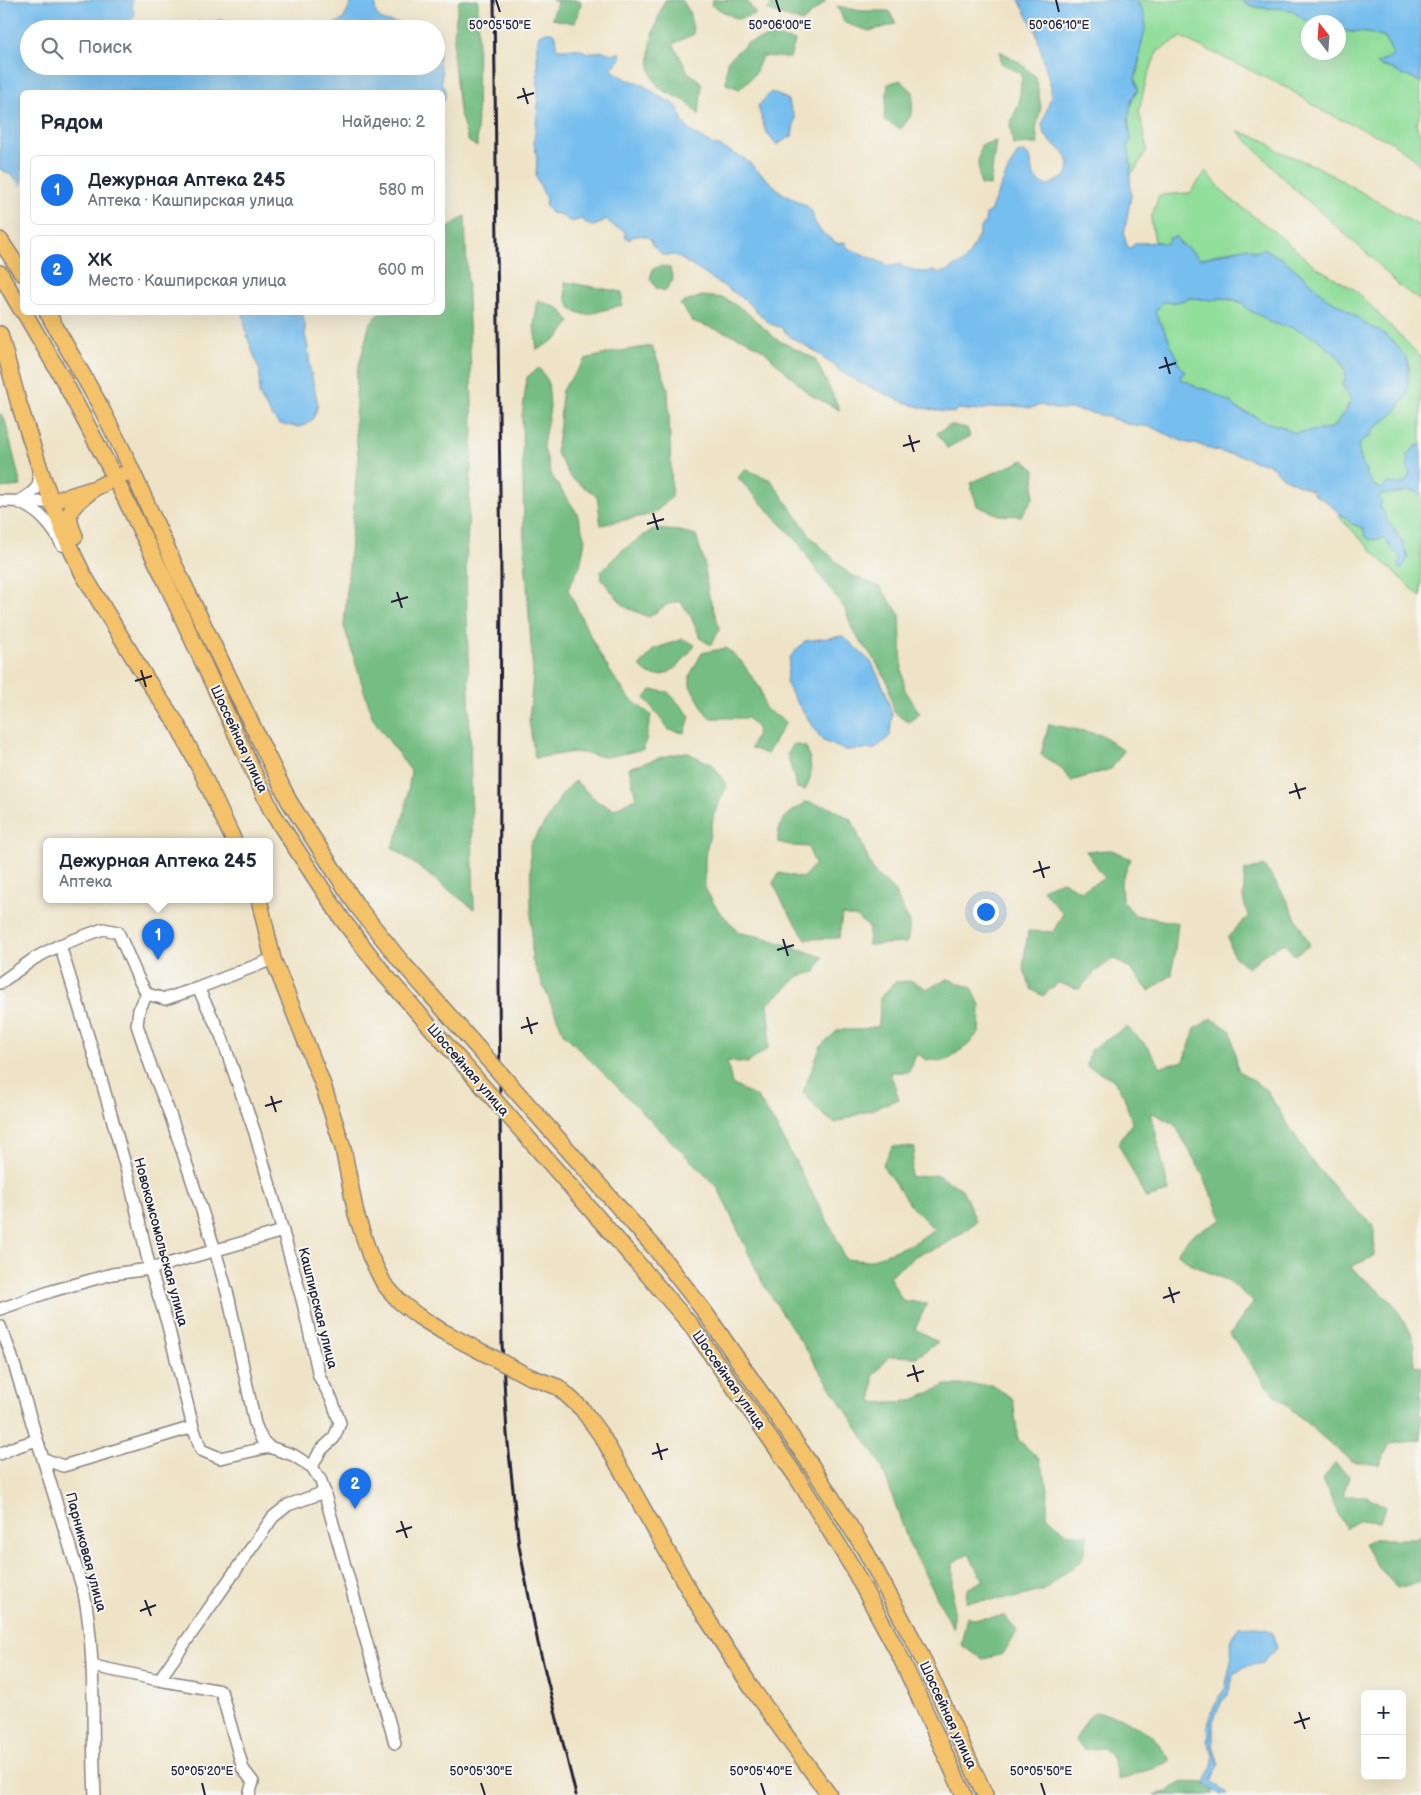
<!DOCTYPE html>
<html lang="ru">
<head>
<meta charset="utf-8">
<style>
	:root { --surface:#fff; --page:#f2f2f3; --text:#1f2937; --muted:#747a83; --line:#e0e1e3; --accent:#1a73e8 }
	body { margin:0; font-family:"Balsamiq Sans",sans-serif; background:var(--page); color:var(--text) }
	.controls { position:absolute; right:15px; bottom:15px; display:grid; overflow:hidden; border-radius:8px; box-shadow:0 5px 20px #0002 }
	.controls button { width:45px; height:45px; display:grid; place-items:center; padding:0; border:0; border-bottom:1px solid var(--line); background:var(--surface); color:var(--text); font:25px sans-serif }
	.compass { position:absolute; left:1301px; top:15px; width:45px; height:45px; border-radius:50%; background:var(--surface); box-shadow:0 5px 20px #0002; rotate:343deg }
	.you { position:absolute; left:985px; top:911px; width:18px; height:18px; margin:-12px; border:4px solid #fff; border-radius:50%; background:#1a73e8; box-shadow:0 0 0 8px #1a73e833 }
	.badge { display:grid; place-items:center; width:32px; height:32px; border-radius:50%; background:var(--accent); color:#fff; font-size:16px; font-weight:700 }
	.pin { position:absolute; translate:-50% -41px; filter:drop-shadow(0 1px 2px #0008) }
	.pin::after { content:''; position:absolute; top:26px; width:18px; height:15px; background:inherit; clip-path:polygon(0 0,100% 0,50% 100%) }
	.popup { position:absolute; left:43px; top:838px; width:230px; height:65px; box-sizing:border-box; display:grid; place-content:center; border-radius:8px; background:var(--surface); filter:drop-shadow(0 1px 4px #0005); font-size:16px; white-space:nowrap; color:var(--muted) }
	.popup b { font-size:19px; color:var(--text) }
	.popup::after { content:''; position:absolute; left:50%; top:100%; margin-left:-10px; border:10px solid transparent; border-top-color:var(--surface) }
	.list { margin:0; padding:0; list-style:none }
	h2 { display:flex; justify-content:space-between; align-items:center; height:65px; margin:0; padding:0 20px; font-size:21px }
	h2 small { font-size:16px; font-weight:400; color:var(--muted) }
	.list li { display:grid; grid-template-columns:32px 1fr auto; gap:15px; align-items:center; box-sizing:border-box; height:70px; margin:0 10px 10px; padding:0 10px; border:1px solid var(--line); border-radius:8px }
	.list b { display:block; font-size:19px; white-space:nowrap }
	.list p { margin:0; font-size:16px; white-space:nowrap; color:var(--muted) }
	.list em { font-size:16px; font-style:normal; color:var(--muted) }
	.icon { flex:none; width:28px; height:28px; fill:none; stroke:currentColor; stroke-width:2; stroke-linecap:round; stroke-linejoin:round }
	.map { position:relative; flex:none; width:1421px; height:1795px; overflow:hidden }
	.search { position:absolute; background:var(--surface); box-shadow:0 5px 20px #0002; left:20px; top:20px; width:425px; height:55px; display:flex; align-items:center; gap:12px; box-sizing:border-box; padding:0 18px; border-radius:28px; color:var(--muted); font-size:19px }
	.panel { position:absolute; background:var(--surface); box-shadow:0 5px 20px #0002; left:20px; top:90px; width:425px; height:225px; border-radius:8px }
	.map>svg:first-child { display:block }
	.green { fill:#92de9b; stroke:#5a806b }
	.forest { fill:#75bd83; stroke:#4c705f }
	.water { fill:#76beee; stroke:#4c7094; fill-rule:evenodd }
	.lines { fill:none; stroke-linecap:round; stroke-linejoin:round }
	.minor-casing { stroke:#888280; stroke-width:14 }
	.major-casing { stroke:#888280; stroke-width:18 }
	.minor { stroke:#fff; stroke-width:11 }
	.major { stroke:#f3c26a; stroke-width:15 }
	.rail { stroke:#22223b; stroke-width:3 }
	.major-bridge-casing { stroke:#888280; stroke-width:18; stroke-linecap:butt }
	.major-bridge { stroke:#f3c26a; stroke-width:15 }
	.ticks { fill:none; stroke:#22223b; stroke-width:2 }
	.labels { text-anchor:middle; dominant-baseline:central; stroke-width:4; stroke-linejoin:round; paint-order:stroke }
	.street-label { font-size:14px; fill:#22223b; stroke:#f6f6f2 }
	.ticks-label { font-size:12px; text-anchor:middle; fill:#22223b; stroke:#f6f6f2; stroke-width:4; stroke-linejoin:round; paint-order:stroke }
</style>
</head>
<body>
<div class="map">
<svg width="1421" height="1795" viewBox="0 0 1421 1795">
	<rect width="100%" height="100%" fill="#f6f6f2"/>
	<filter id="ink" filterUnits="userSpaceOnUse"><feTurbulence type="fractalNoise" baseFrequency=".02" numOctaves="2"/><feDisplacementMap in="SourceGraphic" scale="10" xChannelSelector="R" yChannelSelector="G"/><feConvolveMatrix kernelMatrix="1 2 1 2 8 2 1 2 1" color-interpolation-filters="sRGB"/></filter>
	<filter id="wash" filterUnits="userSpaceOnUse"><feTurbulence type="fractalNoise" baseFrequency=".0096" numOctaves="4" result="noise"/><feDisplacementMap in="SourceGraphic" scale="20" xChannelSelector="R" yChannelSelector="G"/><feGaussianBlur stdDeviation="1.12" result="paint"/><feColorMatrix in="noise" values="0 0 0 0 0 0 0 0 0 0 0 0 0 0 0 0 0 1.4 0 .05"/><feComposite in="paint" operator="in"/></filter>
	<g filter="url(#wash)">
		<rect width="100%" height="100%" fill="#eee3c6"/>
		<path class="green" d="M1135,0h106c20,14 30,4 49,10 8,3 12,9 20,12l-2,30h30l1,-21 30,2 16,5 9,18 -11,4 -3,6 12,3 29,13v30l-5,12 5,15v28l-7,-9 -22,-16 -68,-30 -35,-23 -108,-52 -24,15 -11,29 -7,29 8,40 -12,20 -5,4 1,-8 -3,-20 3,-10c-6,-11 -1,-37 7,-46l-3,-12 4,-8 2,-63z
			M1238,131l26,9 14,11 42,17 101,59v74l-23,-16 -25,-26 -82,-73z
			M1206,171l21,25 50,38 39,33 39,23 66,67v88l-5,1 -7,14 1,14 -4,8 -5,2 -13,-1 -7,6 -10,-5c-1,-6 -6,-11 -8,-18 -3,-6 -3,-13 -5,-20l13,-15 22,-17 11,-13 4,-19 1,-15 -3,-9 -12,-16 -15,-12 -9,-3 -30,-22 -14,-7 -11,-12 -32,-27 -20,-10 -6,3c-12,-9 -42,3 -56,7l-23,-18 -14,3 -4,-2h-5l-4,-23 8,-24 31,-2z
			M1190,298l24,2 7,-2 22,5 4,6 16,8 5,5 26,6 11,4 16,9 18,15 7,18 -3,11 1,4 7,11 -14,24 -8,5 -36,4 -10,-6 -21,-6 -7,-5 -19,-8 -3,-4 -25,-14 -11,-2 -10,-7 -6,-1 -2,-4 6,-3 -8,-12v-4l-7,-11 -1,-7 -14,-26 7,-11h15z
			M1408,490l9,2 4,5v100l-41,-38 -40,-41v-4l5,3 7,7 12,4 1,8 11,3 9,-1 6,10 10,9v13l1,-30 -15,-18 -3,-10 -5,-6 3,-4 -4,-5c6,-6 21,-4 30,-7z"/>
		<path class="forest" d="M459,0h19l-1,147 -9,-6 -9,-31 -6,-57 2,-29z
			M552,0h28l1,4 -6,19 -23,-4 5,-17z
			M665,0h17l7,11 5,23 -21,10 15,28 14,11 -3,32c-4,-4 -9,-10 -14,-14 -6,-4 -14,-6 -21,-10 -27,-18 -9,-68 1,-91z
			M713,0h33l10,14 -19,5 -26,-14z
			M776,0h49v2l-23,20 -35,-12z
			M837,6l25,5h27l7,13 -27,7 -24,-8z
			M773,36l22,5 -5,17 -28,-2 -7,18 -15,15 -14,-5 1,-23 20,-18z
			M1000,51l20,12 16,14 5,31 -5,21 2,15 -25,1 -3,-21 9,-21 3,-29 -21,-11z
			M900,80l13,12 -1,22 -11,15 -17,-9 4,-36z
			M996,141l-6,45 -10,-1 -2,-22 3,-18z
			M465,216l8,214 -7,134 8,345 -82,-62c13,-24 15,-49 19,-76l-38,-52 -29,-93 14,-171 -3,-32 2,-50 13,-50 10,-10 62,-1 1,-81z
			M661,266l9,2 3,12 -8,11 -9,-3 -6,-10 3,-9z
			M565,282l57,10v13l-36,10 -14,-5 -6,-11z
			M702,296l22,2 21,13 31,28 39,20 25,51 -31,-16 -46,-44 -19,-11 -52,-18 -12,-17z
			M538,300l22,9 10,13 -11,15 -22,13 -3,-24z
			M652,346l16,42 4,109 -19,17 -52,11 -4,-29 -26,-18 -15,-26 4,-27 2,-35 24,-31 28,-7z
			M539,368l9,13 2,26 -7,38 9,31 25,37 8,27 -5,26 -12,23c17,36 33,74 59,106 6,7 16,14 24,20l-7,34 -36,8 -33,-5 -40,6 -6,-36 4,-48 -9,-133 -2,-125 5,-39z
			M0,413l5,7 16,66 -21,2z
			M951,425l16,3 3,8 -23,12 -10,-15z
			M1024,460l11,10 -2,28 -12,18 -22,-1 -22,-9 -7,-23z
			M745,469l26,11 40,57 38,37 31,13 20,28 2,57 3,18 15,24 -12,8 -14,-10 -6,-29 -14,-24 -21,-28 -8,-22 -26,-35 -21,-32 -60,-64z
			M653,529l26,2 17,4 8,27 4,31 12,36 -9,16 -10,-6 -11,-24 -10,-14 -14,4 -17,12 -24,-10 -23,-27 -1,-9 19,-19z
			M683,639l12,6c-10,13 -26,37 -46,29 -3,-1 -7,-6 -9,-8l14,-17z
			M726,648l15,13 19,27 5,21 21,13 -19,32 -16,-6 7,-18 -10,-12h-39l-19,-32v-11l12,-22z
			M651,690l17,2 22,24 -5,17 -16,-3 -24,-32z
			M1049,724l53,11 22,16 -13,18 -40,12 -11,-14 -19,-12z
			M794,744l12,3c5,15 8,29 -1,43l-8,-2 -10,-34z
			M686,752l27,13 14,21 -13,28 -9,43v31l12,21 23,24 23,4 60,20 -7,15 -17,4 -31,28 2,21 -2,23 -20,15 -21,-2 5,23 26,14 17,26 60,111 10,24 23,2 48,-19 18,-13 -23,-23 -29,-41 11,-19 22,2 -5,29 27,-2 25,14 14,32 -12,11 -20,13 -27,10 -28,21 13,24 25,4 -12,25 23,13 -21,15 -28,-1 -16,20 -1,27 39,-2 35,-16h46l21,14 5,40 21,20 9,28 -1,28 19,18 22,2 -6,25 -40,31 -29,7 -47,4 1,-13 17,-9 -7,-9 -8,-18 -16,10v65l-44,-84 -28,-80 -119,-182 -44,-94 -154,-154 -32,-74 -2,-116 19,-27 14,-24 12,-12 23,21 16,7 22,-11 -7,-30 33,-11z
			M806,802l26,6 20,12 21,51 21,20 16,32 -3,20 -39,2 1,-18 -13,-10 -14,-2 -3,23 -33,1 -21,-32 -12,-24 6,-10 24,5 12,-14 -7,-17 -14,-1 -16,-4c0,-25 10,-27 28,-40z
			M1112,850l19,9 -10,22 1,19 13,15 43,8 -6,52 -23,16 -19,-22 -16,-11 -18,13 -17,18 -21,-6 -15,13 -12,-7 -8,-23 5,-35 25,1 10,-18 -21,-25 20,-8 19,10 24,-13 -19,-27z
			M1264,866l17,24 29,55 -16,10 -10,-12 -21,12 -15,13 -15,-13 -5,-18 20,-21 -5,-18 2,-28z
			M948,979l24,9 8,17 -1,27 -11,13 -23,16 -19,-1 -9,-7 -8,19h-19l9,27 -64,24 -12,-8 -20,-23 18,-46 17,-16h19l22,-4 1,-28 15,-16 17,-1 15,8z
			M1211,1018l20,13 7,39 28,20 46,72 31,35 31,29v30l-24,11 42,35 21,33 2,31h6v42l-2,4 2,1v27l-31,4 -11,21 -28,-4 -39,-33 -44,-40 -38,-54 24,-32 -25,-21 -35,-15 -18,-13 16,-18 30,-15 -18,-43 -29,-52 -24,-13 18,80 -23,6 -28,-55 14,-20 -8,-27 -11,-17 -26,-13 3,-16 37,-23 18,17 16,23 23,-6 11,-32z
			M1335,1463l14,13 -6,20h24l18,11 -5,15 -20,-2 -14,8 -9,-16 -14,-32z
			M1421,1534v48l-24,6 -24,-28 -9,-16 10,-5h41z
			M967,1616l8,3 29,-3 13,15 -14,23 -20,5 -22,-14z
			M1095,1712l24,5 34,19 18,25 -52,20 -7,-24 -9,-9 -19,2 -9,-10 12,-21z
			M1180,1782l25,1 8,6v6h-59l14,-3z"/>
		<path class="water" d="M0,0h132v8l3,6 -5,7 3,8h-104v37h106l14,6 3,-6 9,4 16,-4h259v-37l5,5 -2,28 3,12 -1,8 4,8v9l-2,3 -1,-10h-420v93l-12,-11 -10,-5z
			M353,0h23c-4,22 9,22 26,23 8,1 12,2 19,-2l15,8h-116l23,-9z
			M1019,0h116c17,20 9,30 5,52 -2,9 -1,17 -5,26l3,12 -6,8 -4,22 3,19 -3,7 3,20 -1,10 1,20 -7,38 3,12 3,2 6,-5 24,-1 4,2 5,-2v-4l7,-1 4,6 21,16 46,-12 10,5 6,-4 20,11 32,27 11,12 14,7 30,22 9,3 15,12 12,16 3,9 -2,28 -14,19 -22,17 1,3 -3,4h-4l-7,8c2,8 2,18 8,22v8l5,4 1,4 9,5 7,-6 13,1 5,-2 4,-8 -3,-8 2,-6 -3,-5 6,-4 1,-3 8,-3v52l-4,-5 -5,-2 -14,3 -17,1 -3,3 4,5 -3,4 1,3h3l4,13 8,6v5c11,12 9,12 13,25l-7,12 -2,-1 2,-12 -10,-9 -6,-10 -15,2 -5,-4 -2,-8 -11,-4 -7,-7 -5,-3 -13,-12 -14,-8v-3l-29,-13 -16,-15 -13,-1 -9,-5 -21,-4 -15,-4 -6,-3 -20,-4 -33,-15 -24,-3 -22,-8 -33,-7h-17l-14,-4 -10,3 -14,-2 -28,2 -12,3 -19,-2 -5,4 -30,-5 -25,-8 -39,-18 -21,-12 -4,-5 -7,-4 -12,-10 -23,-13 -12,-11 -10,-3 -26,-25 -69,-44c-17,2 -12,-2 -23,-10v-4c-7,-8 -12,-5 -21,-4l-1,3 -5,-3v-6l-10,-4 -9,-8c-10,8 -16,10 -24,0l-11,3 -12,-8 -8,-1 -6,-9 1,-5 -10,-23 1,-18 -3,-15 4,-37 -1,-61 2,-10 6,-3h7l2,2 3,7 -1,7 3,1h21l7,4 16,-2 8,3 9,-1 1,6 -9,8v3l16,10 12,3 25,17 7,2 6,6 5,14 7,9 23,14 6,1 26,13 37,34 25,13 5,6 2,9 7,11 17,12 7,-2 2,2 -1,3 44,19 11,-2 2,3 18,5 14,-1 3,2 11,-2 5,-5c15,-2 19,-21 26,-34v-3l5,-7 1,-8 4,-3c9,-19 16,-40 28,-58l5,-1c18,9 -3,22 24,34l18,-9 3,-5 1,-9 -4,-10 -14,-11 -7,-8 -2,-9 9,-28v-10l-15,-55zM1190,298l24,2 7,-2 15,2 7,3 4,6 16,8 5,5 26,6 22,10 26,22 4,14 -3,11 8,15 -5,12 -8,7 -1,5 -8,5 -36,4 -10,-6 -21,-6 -7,-5 -18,-7 -4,-5 -25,-14 -11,-2 -10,-7 -6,-1 -1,-4 5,-3 -8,-12v-4l-7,-11 -1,-7 -14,-26 7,-11h15z
			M1241,0h180v82l-14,-6h-4l-11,-7 -16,-5 18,-8 -9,-18 -16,-5 -30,-2 -1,-9c-9,0 -23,3 -31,-1 -8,-3 -11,-10 -20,-12 -18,-2 -29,2 -46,-9z
			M220,20l15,2 15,7h-63v-2l7,1 4,-2v-5l9,2z
			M771,92l16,7 8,19 -3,18 -16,9 -11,-15 -7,-24z
			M243,313h59l3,12v10l3,13 2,21 8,36 -5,14 -5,5 -10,3 -19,-3 -7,-8 -13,-21 1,-23 -13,-36z
			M843,636l28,26 14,28 7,25 -2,21 -15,13 -30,1 -22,-9 -29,-43 -8,-16 4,-25 15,-16z
			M1256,1626l16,6 5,16 -14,15 -17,3 -12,8 -6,20 -6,7 -9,20v24l6,20 -7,16 15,14h-7l-15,-12c7,-20 13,-22 2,-42l2,-6 -1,-8 3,-14 10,-19 4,-5 7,-33 -2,-15 9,-14z"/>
	</g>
	<g filter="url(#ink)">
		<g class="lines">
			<g class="minor-casing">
				<path id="minor" d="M0,501l51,1
					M18,502c12,-8 25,-13 20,-30
					M18,502c21,8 34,23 44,43
					M60,945l40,130 31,111 19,83 17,53 26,105 8,23 19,8 49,-11
					M0,983l35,-25 25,-13 43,-16 15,3 20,46 9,16 18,5 33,-11 75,-29
					M198,988l23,47 34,98 48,170 16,73 13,24 8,23 -6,15 -14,13 -8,16
					M147,994l-8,16 -2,15 14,42 20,50 44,133 14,49 26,125 7,16 7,7 24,8 19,12 9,14 74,262
					M0,1309l52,-18 60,-17 38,-5 133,-38
					M0,1326l10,25 74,242c13,67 7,134 11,202
					M0,1454l15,-7 22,-7
					M44,1459l19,7 130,-39
					M93,1666l66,14 114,-163 15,-12 37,-13
					M159,1680l62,11 22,78 10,13 -4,13"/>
			</g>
			<g class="major-casing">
				<path id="major" d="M0,240l22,33
					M0,273l22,38
					M24,312l40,69 51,97 49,100 108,234 70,107 43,56
					M47,312l51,90 25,49 53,117 113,233 68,105 42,53
					M0,334l18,67 25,77 23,61 17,35 64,106 30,44 25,49 32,68
					M51,502l44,-14 29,-14
					M75,536c-13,-28 -1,-30 20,-48
					M259,899l14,60 50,126 20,63 13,66 14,42 14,28 16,18 18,14 24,15
					M654,1247l50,64 109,157 52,82 53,99 67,146
					M634,1259l56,65 108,155 53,86 48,89 65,141
					M528,1376l30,11 24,22 21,29 90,159 60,93 76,105"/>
			</g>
			<use href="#minor" class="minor"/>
			<use href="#major" class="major"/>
			<path class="rail" d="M494,0l7,574 -2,405 3,364 5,91 12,112 19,97 38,152"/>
			<g class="major-bridge-casing">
				<path id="major-bridge" d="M399,959l255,288
					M385,975l249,284
					M442,1331l86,45"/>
			</g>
			<use href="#major-bridge" class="major-bridge"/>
		</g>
	</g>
	<path class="ticks" d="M496,0l4,12M776,0l4,12M1056,0l3,12M523,88l5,16M517,98l17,-5M1165,357l5,17M1159,368l17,-5M909,435l5,17M903,446l17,-5M653,513l5,17M647,524l17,-5M397,592l5,16M391,602l17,-5M141,670l5,17M135,681l17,-5M1295,783l5,16M1289,793l17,-5M1039,861l5,17M1033,872l17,-5M783,939l5,17M777,950l17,-5M527,1017l5,17M521,1028l17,-5M271,1096l5,16M265,1106l17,-5M1169,1287l5,16M1163,1298l17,-6M913,1365l5,17M907,1376l17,-5M657,1443l5,17M652,1454l16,-5M401,1521l6,17M396,1532l16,-5M145,1600l6,16M140,1611l16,-6M1299,1712l6,17M1294,1723l16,-5M202,1783l3,12M481,1783l4,12M761,1783l4,12M1041,1783l4,12"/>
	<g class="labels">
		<g class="street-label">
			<text transform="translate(239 739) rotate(65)">Шоссейная улица</text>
			<text transform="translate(468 1070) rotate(49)">Шоссейная улица</text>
			<text transform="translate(161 1242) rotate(75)">Новокомсомольская улица</text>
			<text transform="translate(318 1308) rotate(76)">Кашпирская улица</text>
			<text transform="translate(729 1380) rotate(55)">Шоссейная улица</text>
			<text transform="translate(86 1552) rotate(75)">Парниковая улица</text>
			<text transform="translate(948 1715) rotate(65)">Шоссейная улица</text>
		</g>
	</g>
	<g class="ticks-label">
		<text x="500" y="29">50°05'50"E</text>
		<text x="780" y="29">50°06'00"E</text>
		<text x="1059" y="29">50°06'10"E</text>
		<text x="202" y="1775">50°05'20"E</text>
		<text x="481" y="1775">50°05'30"E</text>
		<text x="761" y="1775">50°05'40"E</text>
		<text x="1041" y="1775">50°05'50"E</text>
	</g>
</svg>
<div class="controls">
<button>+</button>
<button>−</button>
</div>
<svg class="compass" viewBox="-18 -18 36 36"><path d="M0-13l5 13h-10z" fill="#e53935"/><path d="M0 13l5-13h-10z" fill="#747a83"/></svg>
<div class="you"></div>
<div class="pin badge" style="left:158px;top:960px">1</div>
<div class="popup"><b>Дежурная Аптека 245</b>Аптека</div>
<div class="pin badge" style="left:355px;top:1509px">2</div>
<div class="search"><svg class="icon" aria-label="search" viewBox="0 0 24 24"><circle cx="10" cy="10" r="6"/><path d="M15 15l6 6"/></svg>Поиск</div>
<section class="panel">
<h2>Рядом<small>Найдено: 2</small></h2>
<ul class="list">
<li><span class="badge">1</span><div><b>Дежурная Аптека 245</b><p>Аптека · Кашпирская улица</p></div><em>580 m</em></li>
<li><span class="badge">2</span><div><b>ХК</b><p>Место · Кашпирская улица</p></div><em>600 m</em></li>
</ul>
</section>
</div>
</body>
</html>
